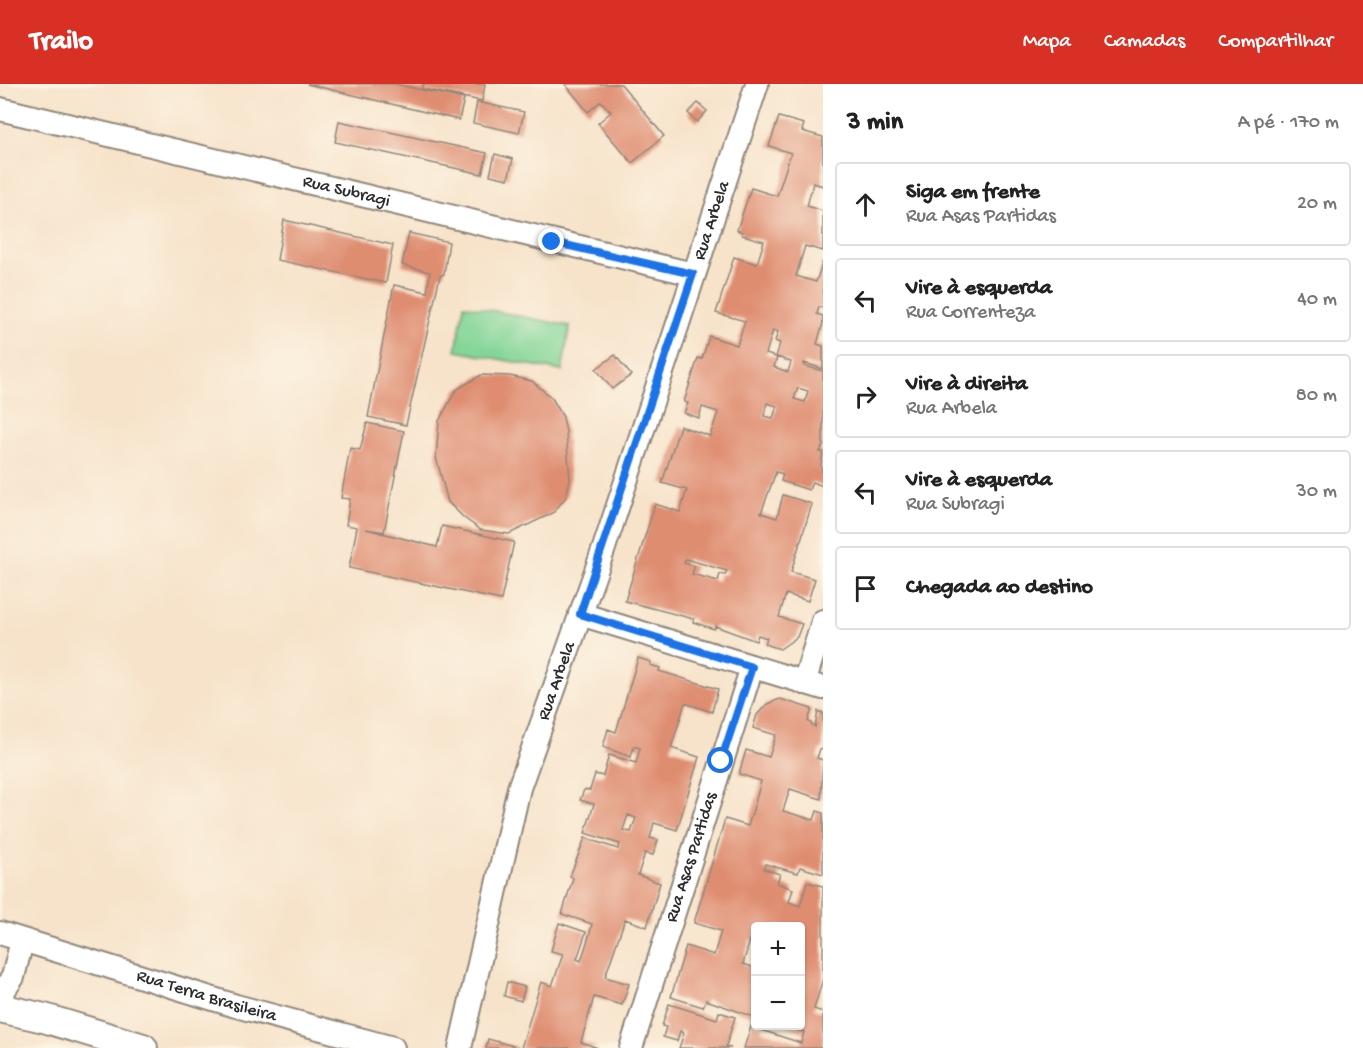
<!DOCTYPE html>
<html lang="pt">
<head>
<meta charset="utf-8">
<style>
	:root { --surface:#fff; --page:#f6f6f6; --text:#222; --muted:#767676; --line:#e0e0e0; --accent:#d93025 }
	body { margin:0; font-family:"Gochi Hand",sans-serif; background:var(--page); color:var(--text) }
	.controls { position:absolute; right:18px; bottom:18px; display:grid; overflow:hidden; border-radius:6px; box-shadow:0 2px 4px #0004 }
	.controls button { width:54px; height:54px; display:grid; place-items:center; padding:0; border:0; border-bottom:2px solid var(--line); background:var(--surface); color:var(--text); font:30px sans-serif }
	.stop { position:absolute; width:18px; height:18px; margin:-14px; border:4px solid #1a73e8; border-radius:50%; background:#fff }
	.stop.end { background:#1a73e8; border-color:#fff; box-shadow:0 2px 6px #0008 }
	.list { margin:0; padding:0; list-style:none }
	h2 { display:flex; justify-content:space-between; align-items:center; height:78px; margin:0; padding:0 24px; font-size:26px }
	h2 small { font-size:20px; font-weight:400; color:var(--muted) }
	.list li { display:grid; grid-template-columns:39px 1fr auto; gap:18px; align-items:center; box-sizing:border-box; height:84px; margin:0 12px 12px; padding:0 12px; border:2px solid var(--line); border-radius:6px }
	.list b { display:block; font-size:22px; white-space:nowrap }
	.list p { margin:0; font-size:20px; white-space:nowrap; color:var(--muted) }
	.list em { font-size:20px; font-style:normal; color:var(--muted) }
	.icon { flex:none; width:33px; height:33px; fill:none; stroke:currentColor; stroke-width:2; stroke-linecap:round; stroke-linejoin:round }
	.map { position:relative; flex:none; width:823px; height:964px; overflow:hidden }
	header { display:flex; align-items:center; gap:36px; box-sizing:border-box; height:84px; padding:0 30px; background:var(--accent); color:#fff }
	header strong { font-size:28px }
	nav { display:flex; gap:33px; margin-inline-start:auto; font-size:21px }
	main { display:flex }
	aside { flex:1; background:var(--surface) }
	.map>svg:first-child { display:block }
	.green { fill:#84d698; stroke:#588062; stroke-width:1.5 }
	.building { fill:#df8d71; fill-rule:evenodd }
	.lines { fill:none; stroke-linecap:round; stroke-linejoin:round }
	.minor-casing { stroke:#91877a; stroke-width:26 }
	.tertiary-casing { stroke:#91877a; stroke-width:32 }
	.minor { stroke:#fff; stroke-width:22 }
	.tertiary { stroke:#fff; stroke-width:28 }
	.route { stroke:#1a73e8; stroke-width:8 }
	.labels { text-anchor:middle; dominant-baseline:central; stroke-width:5; stroke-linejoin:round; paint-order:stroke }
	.street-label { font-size:18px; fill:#2b2b2b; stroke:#fcf5e5 }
</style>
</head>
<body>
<header>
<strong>Trailo</strong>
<nav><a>Mapa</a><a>Camadas</a><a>Compartilhar</a></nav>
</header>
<main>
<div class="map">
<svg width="823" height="964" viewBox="0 0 823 964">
	<rect width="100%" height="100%" fill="#fcf5e5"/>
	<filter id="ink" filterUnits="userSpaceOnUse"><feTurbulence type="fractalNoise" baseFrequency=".0167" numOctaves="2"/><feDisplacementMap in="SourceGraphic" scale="12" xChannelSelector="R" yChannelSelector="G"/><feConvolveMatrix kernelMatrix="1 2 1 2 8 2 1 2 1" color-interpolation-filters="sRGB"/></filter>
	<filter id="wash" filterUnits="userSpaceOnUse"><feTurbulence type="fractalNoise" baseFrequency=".008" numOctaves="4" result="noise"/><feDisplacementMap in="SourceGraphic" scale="24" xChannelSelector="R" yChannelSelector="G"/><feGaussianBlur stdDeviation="1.35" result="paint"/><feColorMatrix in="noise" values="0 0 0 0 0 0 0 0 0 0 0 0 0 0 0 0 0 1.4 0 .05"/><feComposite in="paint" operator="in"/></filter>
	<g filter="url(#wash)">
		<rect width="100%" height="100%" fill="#f7e3ca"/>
		<path class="green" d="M464,221l106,21 -8,45 -106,-20z"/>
		<g id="blocks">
			<path class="building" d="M307,0h88l69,15 -5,21z
				M423,0h62l-3,17 -60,-12z
				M565,0h56l43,52 -32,27 -34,-40 13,-11 -10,-11 -13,11z
				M477,18l47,10 -5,21 -46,-10z
				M698,19l9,8 -10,11 -9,-9z
				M779,33l25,7 -2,7 21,6v49l-10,-3 -6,23 16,5v40l-18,-5 -9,30 20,6 7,-21v47l-4,-1 -2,7 6,2v7l-6,21 6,2v23l-19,-6v3l19,5v74l-3,7h3l-2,12 2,22 -11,-4 -3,8 -28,-9 2,-7 -7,-2 -15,41 16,5 6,-23 29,9 -21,68 24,7 -7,22 -22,-7 -7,23 23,7 -5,13 -17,12 -15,-5 2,-6 -9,-3 -2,6 -41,-15 -1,3 -21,-7 1,-3 -69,-18 30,-97 25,8 7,-22 -25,-7 18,-57 30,10 8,-24 -16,-5 -3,11 -15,-5 4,-10 -4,-1 14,-44 4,1 7,-23 28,9 8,-24 -29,-8 18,-56 23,7 7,-23 -22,-6v-3l-5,-2 14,-42 26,8 14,-43 -22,-7zM773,246l5,2 -3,9 5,2 -4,14 -10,-3zM777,273l14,5 -3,10 -14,-5zM798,304l10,3 -3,11 -11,-3zM767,319l10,3 -4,12 -9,-2zM686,475l41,12 -2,4 -5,-1 -2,7 -26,-7 3,-8 -11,-3z
				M339,37l148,32 -5,21 -147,-32z
				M495,70l18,5 -5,20 -18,-4z
				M284,136l109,25 -7,38 -109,-23z
				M409,149l40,9 -5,32 -4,2 -34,149 -38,-8 26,-132 33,7 3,-20 -28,-7z
				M615,271l16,20 -19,14 -16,-20z
				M481,291l29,1 22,5 20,17 11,19 3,15 4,48 -4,17 -13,16 -44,21 -28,-4 -17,-12 -16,-16 -12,-45 3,-36 17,-31z
				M367,339l37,8 -20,101 -18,-3 71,18 5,-21 72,16 -13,58 -152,-32 8,-41 -11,-2 4,-26 -9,-1 9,-50 10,2z
				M638,574l13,4 -1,3 10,3 -1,3 59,18 -6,23 -27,-9 -14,45 28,9 -22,73 -23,-7 -4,15 8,2 -5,15 -8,-2 -7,22 22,8 -13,44 -22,-8 -20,58 24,7 -7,21 -28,-8 -13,45 17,6h-77l20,-66 11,4 11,-32 -12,-3 8,-28 27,9 -9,27 4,2 9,-28 2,-9 -30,-10 11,-36 -3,-2 15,-38 33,11 2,-5 -35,-11 9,-29 -14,-4 4,-10h6l5,-16 8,2 6,-21 27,8 4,-15 -6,-2 -3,11 -28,-10 5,-18 8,3zM628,731l8,3 -5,14 -8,-2z
				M780,615l32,10 -4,12 7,6 3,-16 5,2v37l-3,-1 -3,9 6,2 -2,39 -31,-10 -7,22 31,9 3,-9 6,2v61l-23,-7 -2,6 -33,-9 -1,5 16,5 -3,9 16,6 -4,13 11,4 7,-24 16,4v93l-9,30 9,3v36h-79l10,-31 -48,-17 -3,7 -32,-10 15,-51 28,9 7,-24 -27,-8 31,-104 23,7 7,-23 6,-22 -22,-7 7,-24 23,7 7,-22 -23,-7 4,-13 10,-11zM756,842h44v100h-16l20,6 -3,11 -40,-13 1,-4h-6v-58l-13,-4 7,-24 6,2z
				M507,898l18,5 -4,14 -17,-5z
				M669,920l48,15 2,-7 16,5 -9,29 5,2h-52l5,-15 -4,-2 -3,10 -14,-4 3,-10 -4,-1z
				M488,955l29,8v1h-31z"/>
		</g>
	</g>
	<g filter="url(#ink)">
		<use href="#blocks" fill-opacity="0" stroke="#91877a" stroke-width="1.5"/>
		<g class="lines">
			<g class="minor-casing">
				<g id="minor">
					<path id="s1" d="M0,25l693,165"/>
					<path d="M580,530l243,74"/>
					<path d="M804,599l19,-62"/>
					<path id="s2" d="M0,849l236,73 157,42"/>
					<path d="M0,912l13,-19 9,-36"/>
					<path id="s3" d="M460,964l59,-260 84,-237 154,-467"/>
					<path id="s4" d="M631,964l121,-381"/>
				</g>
			</g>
			<g class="tertiary-casing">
				<path id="tertiary" d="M0,924l44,10 99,30"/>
			</g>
			<use href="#minor" class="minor"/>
			<use href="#tertiary" class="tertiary"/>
		</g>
	</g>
	<g class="lines" filter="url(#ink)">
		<path class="route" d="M552,158l141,32 -113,340 172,53 -31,94"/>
	</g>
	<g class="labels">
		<g class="street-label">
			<text stroke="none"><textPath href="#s1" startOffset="356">Rua Subragi</textPath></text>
			<text stroke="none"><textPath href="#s3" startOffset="866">Rua Arbela</textPath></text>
			<text stroke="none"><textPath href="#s3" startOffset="380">Rua Arbela</textPath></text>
			<text stroke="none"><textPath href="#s4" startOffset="200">Rua Asas Partidas</textPath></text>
			<text stroke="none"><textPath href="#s2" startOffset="216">Rua Terra Brasileira</textPath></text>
		</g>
	</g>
</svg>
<div class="controls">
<button>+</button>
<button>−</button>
</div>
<div class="stop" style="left:721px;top:677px"></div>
<div class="stop end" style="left:552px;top:158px"></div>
</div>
<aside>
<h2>3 min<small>A pé · 170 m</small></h2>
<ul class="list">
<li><svg class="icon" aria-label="ahead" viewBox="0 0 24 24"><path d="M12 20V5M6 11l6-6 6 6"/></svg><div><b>Siga em frente</b><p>Rua Asas Partidas</p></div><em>20 m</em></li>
<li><svg class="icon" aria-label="left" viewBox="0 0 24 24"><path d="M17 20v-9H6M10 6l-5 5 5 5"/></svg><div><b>Vire à esquerda</b><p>Rua Correnteza</p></div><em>40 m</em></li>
<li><svg class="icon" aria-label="right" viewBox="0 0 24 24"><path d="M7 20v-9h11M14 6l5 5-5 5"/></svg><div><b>Vire à direita</b><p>Rua Arbela</p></div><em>80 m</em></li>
<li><svg class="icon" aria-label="left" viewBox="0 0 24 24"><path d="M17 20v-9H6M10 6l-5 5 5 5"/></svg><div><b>Vire à esquerda</b><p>Rua Subragi</p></div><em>30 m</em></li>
<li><svg class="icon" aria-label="arrive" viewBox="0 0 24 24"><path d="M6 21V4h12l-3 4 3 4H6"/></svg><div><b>Chegada ao destino</b></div></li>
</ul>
</aside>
</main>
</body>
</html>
